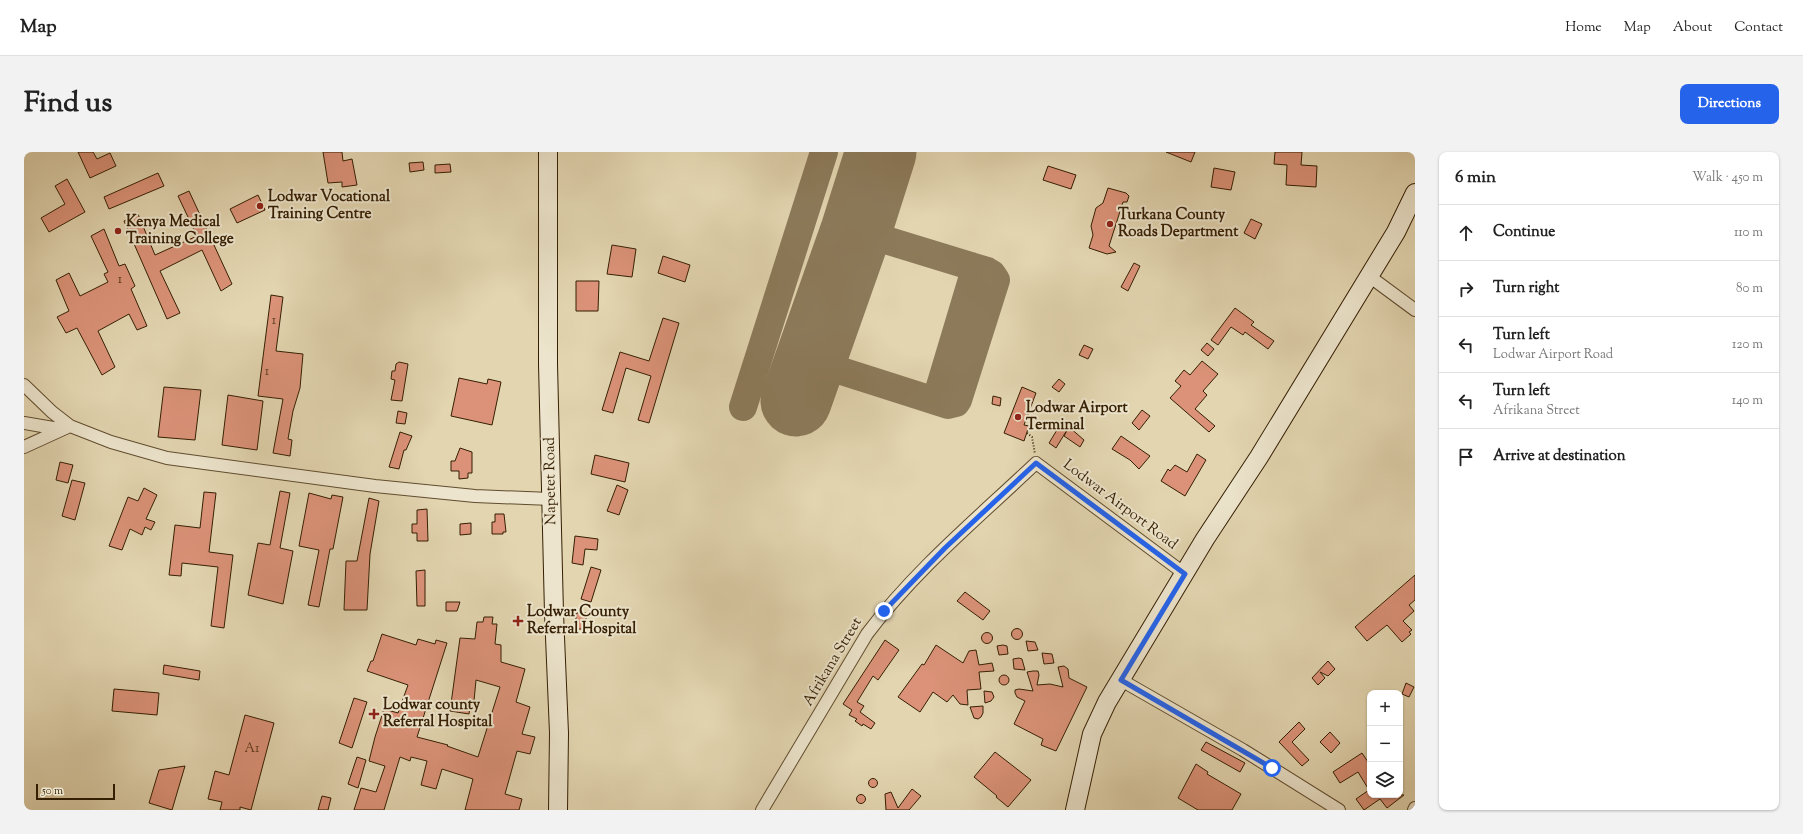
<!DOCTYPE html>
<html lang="en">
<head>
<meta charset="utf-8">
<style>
	:root { --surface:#fff; --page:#f2f2f2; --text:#222; --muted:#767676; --line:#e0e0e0; --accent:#2563eb }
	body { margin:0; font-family:"Sorts Mill Goudy",serif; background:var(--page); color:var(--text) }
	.controls { position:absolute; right:12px; bottom:12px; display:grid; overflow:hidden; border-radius:8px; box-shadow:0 1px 3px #0004 }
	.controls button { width:36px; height:36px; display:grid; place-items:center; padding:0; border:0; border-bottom:1px solid var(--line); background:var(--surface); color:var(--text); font:20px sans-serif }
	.scale { position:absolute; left:12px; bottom:10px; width:79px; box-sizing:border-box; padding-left:4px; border:2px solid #351f03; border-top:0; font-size:11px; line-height:14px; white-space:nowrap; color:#351f03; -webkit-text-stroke:3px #ece4cc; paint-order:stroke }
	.stop { position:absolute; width:12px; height:12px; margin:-9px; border:3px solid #2563eb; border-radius:50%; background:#fff }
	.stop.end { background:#2563eb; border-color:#fff; box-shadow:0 1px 4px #0008 }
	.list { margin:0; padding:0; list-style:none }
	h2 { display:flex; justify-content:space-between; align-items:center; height:52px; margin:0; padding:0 16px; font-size:17px }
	h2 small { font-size:13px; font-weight:400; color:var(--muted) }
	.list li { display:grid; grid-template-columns:26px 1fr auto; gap:12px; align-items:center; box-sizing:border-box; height:56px; padding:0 16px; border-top:1px solid var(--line) }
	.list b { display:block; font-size:15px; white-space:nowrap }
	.list p { margin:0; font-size:13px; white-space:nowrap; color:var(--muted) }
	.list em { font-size:13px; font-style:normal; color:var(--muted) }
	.icon { flex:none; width:22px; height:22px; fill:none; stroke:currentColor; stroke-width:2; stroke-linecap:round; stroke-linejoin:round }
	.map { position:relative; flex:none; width:1391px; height:658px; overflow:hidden; border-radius:8px }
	header { display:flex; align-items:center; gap:24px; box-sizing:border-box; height:56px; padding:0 20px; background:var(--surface); border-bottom:1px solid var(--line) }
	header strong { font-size:19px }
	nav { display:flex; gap:22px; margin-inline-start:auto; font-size:14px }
	.intro { display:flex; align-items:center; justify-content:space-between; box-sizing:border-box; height:96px; padding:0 24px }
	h1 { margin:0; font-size:28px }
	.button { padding:10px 18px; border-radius:8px; background:var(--accent); color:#fff; font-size:14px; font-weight:700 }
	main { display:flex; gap:24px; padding:0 24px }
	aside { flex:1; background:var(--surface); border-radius:8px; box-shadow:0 1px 3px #0004 }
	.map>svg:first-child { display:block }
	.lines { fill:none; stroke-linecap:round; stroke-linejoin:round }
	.taxiway { stroke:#8c7a5a; stroke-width:28 }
	.runway { stroke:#8c7a5a; stroke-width:71 }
	.building { fill:#db9278; stroke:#351f03 }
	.street-casing { stroke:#604c2e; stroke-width:14 }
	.secondary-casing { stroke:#351f03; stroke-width:20 }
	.path { stroke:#351f03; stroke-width:2; stroke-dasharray:1 2; stroke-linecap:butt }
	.street { stroke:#ece4cc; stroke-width:12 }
	.secondary { stroke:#ece4cc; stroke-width:18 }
	.route { stroke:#2563eb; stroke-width:5 }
	.poi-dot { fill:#8f2418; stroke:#ece4cc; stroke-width:1.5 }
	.labels { text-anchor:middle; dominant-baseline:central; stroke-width:4; stroke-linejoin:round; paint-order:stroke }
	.number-label { font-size:13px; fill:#5e3c20 }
	.poi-label { font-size:15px; font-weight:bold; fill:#351f03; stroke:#ece4cc; text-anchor:start }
	.street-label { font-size:15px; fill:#351f03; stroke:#ece4cc }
</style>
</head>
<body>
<header>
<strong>Map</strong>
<nav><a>Home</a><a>Map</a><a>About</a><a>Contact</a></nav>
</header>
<div class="intro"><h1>Find us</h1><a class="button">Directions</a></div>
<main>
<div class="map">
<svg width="1391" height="658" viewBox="0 0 1391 658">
	<rect width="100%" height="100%" fill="#e2d5b0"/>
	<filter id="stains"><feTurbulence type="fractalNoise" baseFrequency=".005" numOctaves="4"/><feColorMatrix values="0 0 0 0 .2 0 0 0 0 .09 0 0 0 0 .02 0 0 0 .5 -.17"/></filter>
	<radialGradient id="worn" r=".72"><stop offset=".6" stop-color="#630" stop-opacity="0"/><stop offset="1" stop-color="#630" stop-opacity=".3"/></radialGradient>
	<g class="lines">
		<path class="taxiway" d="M786,209l138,44 8,-2 2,-3 38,-120 -4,-6 -5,-3 -131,-40
			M907,247l7,-6 35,-117 -2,-10
			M719,255l81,-255"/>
		<path class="runway" d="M772,249l60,-170 25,-79"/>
	</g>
	<path class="building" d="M54,0h15l4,7 13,-6 6,13 -26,12z
		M299,0h19l1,9 9,-2 5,26 -15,2v-5l-14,1z
		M1142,0h29l-4,10z
		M1251,0h27l-1,13 16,1 -1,21 -30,-2 1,-20 -13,-1z
		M399,10l1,8 -14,2 -1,-9z
		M426,12l1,8 -16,1v-8z
		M1024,14l28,9 -5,14 -28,-9z
		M1190,16l21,4 -4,18 -20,-3z
		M134,21l6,13 -55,23 -5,-12z
		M43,27l18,33 -36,20 -8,-14 24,-14 -10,-18z
		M1084,36l18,5 3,3 -2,6h-4l-14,44 7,6 -9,2 -18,-6 4,-13 -2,-9 5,-18 7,-5z
		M165,39l43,93 -11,7 -19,-41 -42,21 20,42 -13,6 -43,-98 14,-7 17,41 42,-19 -19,-40z
		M234,43l7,15 -28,13 -7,-14z
		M1227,67l11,5 -7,15 -11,-6z
		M80,77l15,37 6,-2 10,22 -4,3 16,37 -10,4 -8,-16 -31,17 17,36 -13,8 -25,-47 -11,5 -9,-16 12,-6 -13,-31 13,-7 11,23 28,-14 -4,-8 4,-2 -17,-36z
		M588,93l24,4 -4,28 -25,-3z
		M639,104l27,9 -5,17 -27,-9z
		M1110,111l6,3 -12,25 -7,-4z
		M552,129h23l-1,30h-22z
		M247,143l12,2 -7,54 27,3 -3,34 -7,23 -5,28 4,1 -2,16 -17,-3 10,-54 -25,-3z
		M1211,156l19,14 -3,3 23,16 -6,8 -23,-17 -2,3 -12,-8 -13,18 -7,-5z
		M639,166l16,5 -30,100 -11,-3 13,-44 -25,-8 -13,45 -11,-3 18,-58 29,9z
		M1183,191l7,6 -6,7 -7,-6z
		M1060,193l9,4 -5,10 -9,-4z
		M1178,209l16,13 -15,17 4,4 -12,14 20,17 -6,6 -39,-34 11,-12 -6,-5 9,-11 6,5z
		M375,210l9,2 -6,37 -11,-1 4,-20 -4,-1 1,-8h3l1,-7z
		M435,226l28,6 1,-5 13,3 -9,43 -41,-9z
		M1035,227l6,5 -6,8 -7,-5z
		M140,235l37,3 -6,50 -37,-3z
		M998,235l14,6 -12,32 5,1 -5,15 -20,-8z
		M204,243l35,6 -6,49 -35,-5z
		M969,244l8,2 -1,8 -8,-2z
		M1118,258l8,6 -11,14 -7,-7z
		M374,259l9,2 -2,11 -9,-1z
		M1036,273l7,5 -11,18 -7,-5z
		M1045,275l15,13 -4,7 -16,-11z
		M376,280l12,4 -6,14h-2l-5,19 -10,-2z
		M1097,284l29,20 -11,13 -9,-9 -18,-11z
		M436,296l12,4v21h-4v5l-9,1v-8h-8v-10h4z
		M1173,302l9,6 -21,36 -24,-15 7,-12 2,2 5,-6 12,7z
		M571,303l34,8 -4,19 -34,-8z
		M36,310l13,3 -5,18 -12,-3z
		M48,328l13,3 -10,37 -13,-4z
		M593,333l11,5 -9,25 -12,-4z
		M120,336l13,7 -11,24 9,3 -4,8 -6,-3 -3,8 -12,-6 -8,21 -13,-4 19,-49 10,4z
		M256,339l10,2 -10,55 13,3 -10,53 -35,-9 10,-52 12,2z
		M180,340l12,1 -7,59 24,3 -9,73 -13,-2 7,-59 -36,-4 -1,13 -12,-1 6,-50 25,3z
		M285,341l22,6 1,-4 11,2 -10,52h-3l-11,58 -11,-2 11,-55 -20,-4z
		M345,346l10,3 -9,53 -3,56h-23l2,-49h11z
		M403,357l1,32h-11v-8h-5v-9h5v-14z
		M471,362h9l2,18h-3v2h-11v-12h3z
		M447,371v11l-11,1v-11z
		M551,384l23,3 -1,11 -12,-1 -2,16 -11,-2z
		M567,415l10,3 -10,32 -10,-3z
		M401,418v36h-8l-1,-35z
		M1391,423v25l-6,5 5,6 -11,10 9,9 -3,2 2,2 -9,8 -15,-17 -20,16 -12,-14z
		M941,440l25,19 -7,9 -26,-19z
		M422,450h14l-3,9h-11z
		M552,461h10v16h-10z
		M460,465h9l-1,7h5l-2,20 6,1v17l24,7 -9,33 14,5 -8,27 13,3 -5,17 -13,-3 -12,43 17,5 -3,11h-54l8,-31 -31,-10 -6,20 -15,-4 6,-24 -16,-4 -1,4 -10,-4 -16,53h-30l7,-22 15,4 9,-26 -16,-5 6,-24 9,-28 14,4 10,-28 -41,-14 4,-10h2l9,-27 34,11 2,-6 17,5 1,-4 11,3 -30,94 31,8 -1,1 31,11 22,-70 -24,-7 -2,21 -3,-1 -2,14 -19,-3 10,-73 15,1 2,-17h6z
		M987.5 482a5.5 5.5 0 1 1 11 0a5.5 5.5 0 1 1-11 0Z
		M957.5 486a5.5 5.5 0 1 1 11 0a5.5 5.5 0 1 1-11 0Z
		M861,488l14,10 -21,30 -5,-4 -16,26 7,4 -4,6 15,11 -4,6 -8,-5 -1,2 -7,-5 2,-2 -8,-4 3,-5 -9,-6z
		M1002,489l9,1 3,8 -10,1z
		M912,493l27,18 6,-12 7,-1 3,15 13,-2 2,8 -15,1 2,17 -14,1 1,15 -8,-1 -7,-9 -6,7 -14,-10 -13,20 -22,-15 24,-33 2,1z
		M979,493l4,1 1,8 -9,1 -2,-9z
		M1018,501l10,1 2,9 -10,1z
		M995,506l3,1 3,11 -11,-1 -1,-10z
		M1304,509l7,8 -7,7 -8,-4 5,6 -7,7 -6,-7z
		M140,513l36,6 -1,9 -36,-6z
		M1040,514l4,3 1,9 18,9 -31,64 -15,-6 2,-6 -29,-15 11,-23 -8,-4 -2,-4v-3l4,-1 14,2 -6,-19 6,-1h5l1,4 -2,10 13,-1 13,3 -5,-20z
		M975 528a5 5 0 1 1 10 0a5 5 0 1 1-10 0Z
		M1382,531l8,4 -5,10 -7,-3z
		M90,537l45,4 -2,22 -45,-4z
		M960,539l8,1 2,5 -3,4 -6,2z
		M330,546l13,4 -15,46 -13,-5z
		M959,554v7l-2,4 -3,2 -4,-1 -4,-11z
		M221,563l29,8 -23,87 -11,-3v3h-20l2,-8 -14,-3 7,-28 14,4z
		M1275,570l6,7 -13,13 17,18 -7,6 -23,-24z
		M1306,580l10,11 -9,10 -11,-11z
		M1182,590l39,21 -5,9 -39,-22z
		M971,600l36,28 -23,27 -12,-10 1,-1 -23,-19z
		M1338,601l8,12v30h34l-17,13 -7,-9 -16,11 -8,-11 13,-9 -11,-18 -18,11 -7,-11z
		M333,605l9,3 -8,28 -10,-4z
		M1172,612l12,8 -1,2 34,20 -9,16h-34l-20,-12z
		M161,614l-13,44 -23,-7 10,-33z
		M844.5 631a4.5 4.5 0 1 1 9 0a4.5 4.5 0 1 1-9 0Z
		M888,637l9,7 -12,14h-23l-1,-16 6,-2 7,16z
		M832.5 647a4.5 4.5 0 1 1 9 0a4.5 4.5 0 1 1-9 0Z
		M298,644l9,2 -3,12h-10z"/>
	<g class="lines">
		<g class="street-casing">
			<path id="street" d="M1345,124l46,34
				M0,233l28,27 18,14 41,16 56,16 208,28 100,10 76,3
				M0,271l35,6
				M0,295l46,-21
				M1097,528l122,70 96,60
				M738,658l105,-176c48,-64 111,-116 169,-171l149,111
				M1390,658l1,-2"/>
		</g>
		<g class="secondary-casing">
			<path id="secondary" d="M524,0v212l6,249 5,120 -1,77
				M1051,658l17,-76 15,-32 98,-163 54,-82 137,-225 19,-39"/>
		</g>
		<path class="path" d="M1003,281l5,4 3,17"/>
		<use href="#street" class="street"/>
		<use href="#secondary" class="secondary"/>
	</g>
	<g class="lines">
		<path class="route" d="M860,459l61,-63 91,-85 149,111 -64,106 151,88"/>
	</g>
	<g class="poi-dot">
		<circle cx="236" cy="54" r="4"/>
		<circle cx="1086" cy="72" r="4"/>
		<circle cx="94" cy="79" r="4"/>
		<circle cx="994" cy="265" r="4"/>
		<path d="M492 463h4v4h4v4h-4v4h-4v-4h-4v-4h4z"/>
		<path d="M348 556h4v4h4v4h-4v4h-4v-4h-4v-4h4z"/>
	</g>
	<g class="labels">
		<g class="number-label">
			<text x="96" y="128">1</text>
			<text x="250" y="169">1</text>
			<text x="243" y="220">1</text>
			<text x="228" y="597">A1</text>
		</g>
		<g class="poi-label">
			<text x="244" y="45">Lodwar Vocational<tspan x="244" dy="17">Training Centre</tspan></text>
			<text x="1094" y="63">Turkana County<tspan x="1094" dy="17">Roads Department</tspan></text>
			<text x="102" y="70">Kenya Medical<tspan x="102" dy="17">Training College</tspan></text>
			<text x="1002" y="256">Lodwar Airport<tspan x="1002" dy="17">Terminal</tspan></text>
			<text x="503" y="460">Lodwar County<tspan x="503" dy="17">Referral Hospital</tspan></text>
			<text x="359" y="553">Lodwar county<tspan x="359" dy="17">Referral Hospital</tspan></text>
		</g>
		<g class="street-label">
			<text transform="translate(527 329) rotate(-91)">Napetet Road</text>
			<text transform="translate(1096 353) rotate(37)">Lodwar Airport Road</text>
			<text transform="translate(809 510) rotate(-59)">Afrikana Street</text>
		</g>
	</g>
	<rect width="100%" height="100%" filter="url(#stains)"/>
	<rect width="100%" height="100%" fill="url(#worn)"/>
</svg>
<div class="controls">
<button>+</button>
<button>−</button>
<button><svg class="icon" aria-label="layers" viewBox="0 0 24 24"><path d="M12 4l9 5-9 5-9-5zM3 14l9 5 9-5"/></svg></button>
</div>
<div class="scale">50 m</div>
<div class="stop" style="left:1248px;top:616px"></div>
<div class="stop end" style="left:860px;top:459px"></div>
</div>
<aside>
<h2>6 min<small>Walk · 450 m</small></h2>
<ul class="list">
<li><svg class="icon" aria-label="ahead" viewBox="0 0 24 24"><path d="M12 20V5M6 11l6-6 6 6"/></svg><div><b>Continue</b></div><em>110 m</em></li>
<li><svg class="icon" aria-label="right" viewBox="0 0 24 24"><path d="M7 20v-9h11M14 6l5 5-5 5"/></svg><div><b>Turn right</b></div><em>80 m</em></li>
<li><svg class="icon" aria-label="left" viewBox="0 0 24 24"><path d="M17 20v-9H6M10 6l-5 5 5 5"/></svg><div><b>Turn left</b><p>Lodwar Airport Road</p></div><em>120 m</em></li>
<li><svg class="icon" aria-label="left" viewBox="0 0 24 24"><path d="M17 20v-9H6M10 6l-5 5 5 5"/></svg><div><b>Turn left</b><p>Afrikana Street</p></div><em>140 m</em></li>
<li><svg class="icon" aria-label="arrive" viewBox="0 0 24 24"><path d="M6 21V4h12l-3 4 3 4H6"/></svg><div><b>Arrive at destination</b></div></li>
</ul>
</aside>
</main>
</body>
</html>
